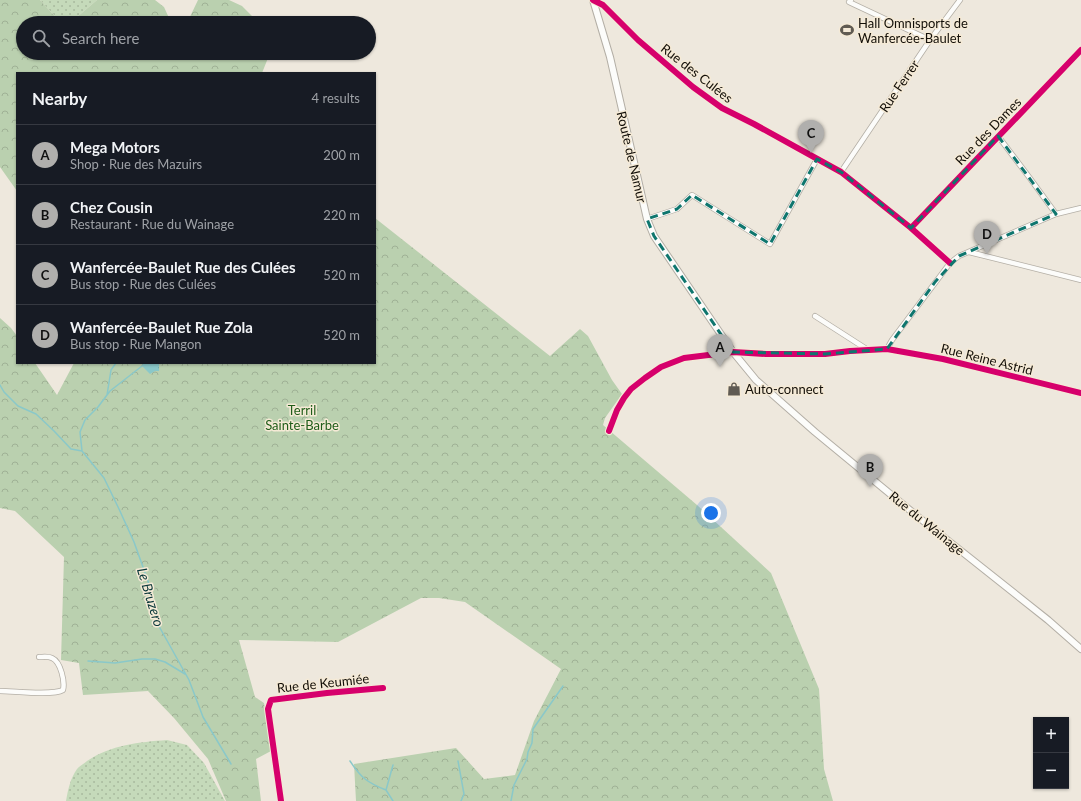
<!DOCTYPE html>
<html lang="en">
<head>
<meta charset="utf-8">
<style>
	:root { --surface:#171b24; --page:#242831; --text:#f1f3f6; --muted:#9ea1a6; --line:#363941; --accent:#b0afad }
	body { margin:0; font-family:Lato,sans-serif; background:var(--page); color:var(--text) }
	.controls { position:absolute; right:12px; bottom:12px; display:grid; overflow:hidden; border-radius:0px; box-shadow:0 1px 3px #0004 }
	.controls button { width:36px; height:36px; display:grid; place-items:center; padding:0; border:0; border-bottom:1px solid var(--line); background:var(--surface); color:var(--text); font:20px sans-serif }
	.you { position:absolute; left:711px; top:513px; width:14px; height:14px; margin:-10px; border:3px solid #fff; border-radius:50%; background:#1a73e8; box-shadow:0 0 0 6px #1a73e833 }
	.badge { display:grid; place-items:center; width:26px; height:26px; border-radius:50%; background:var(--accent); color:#111; font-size:13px; font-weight:700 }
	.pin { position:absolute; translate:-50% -33px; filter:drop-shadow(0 1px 2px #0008) }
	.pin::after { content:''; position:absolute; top:21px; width:14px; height:12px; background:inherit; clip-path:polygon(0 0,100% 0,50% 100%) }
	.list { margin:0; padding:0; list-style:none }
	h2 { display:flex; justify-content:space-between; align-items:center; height:52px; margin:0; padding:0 16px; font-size:17px }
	h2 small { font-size:13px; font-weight:400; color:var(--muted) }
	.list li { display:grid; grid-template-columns:26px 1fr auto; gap:12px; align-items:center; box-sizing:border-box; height:60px; padding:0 16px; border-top:1px solid var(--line) }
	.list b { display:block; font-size:15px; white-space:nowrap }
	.list p { margin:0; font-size:13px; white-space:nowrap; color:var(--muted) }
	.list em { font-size:13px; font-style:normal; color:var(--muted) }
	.icon { flex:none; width:22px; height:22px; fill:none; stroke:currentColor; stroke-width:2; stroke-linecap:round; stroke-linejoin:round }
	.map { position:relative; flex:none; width:1081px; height:801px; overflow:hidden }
	.search { position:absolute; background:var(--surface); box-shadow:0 1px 3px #0004; left:16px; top:16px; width:360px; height:44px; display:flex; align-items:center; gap:10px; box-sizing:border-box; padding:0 14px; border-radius:22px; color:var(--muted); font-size:15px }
	.panel { position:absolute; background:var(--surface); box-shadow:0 1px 3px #0004; left:16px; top:72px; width:360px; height:292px; border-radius:0px }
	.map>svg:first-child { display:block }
	.green { fill:url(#green-dots) }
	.forest { fill:url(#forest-crowns) }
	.water { fill:url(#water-ripples) }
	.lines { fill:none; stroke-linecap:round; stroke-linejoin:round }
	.stream { stroke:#8ac8c9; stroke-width:1.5 }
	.street-casing { stroke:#b3aea5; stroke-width:6 }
	.secondary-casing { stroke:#b3aea5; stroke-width:8 }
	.street { stroke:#fcfcfa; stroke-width:4.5 }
	.secondary { stroke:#fcfcfa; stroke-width:6 }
	.cycleway-casing { stroke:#f5ead6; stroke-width:8 }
	.cycleway { stroke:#d6006c; stroke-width:6 }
	.marked { fill:none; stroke:#0f766e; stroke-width:3; stroke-dasharray:8 5; stroke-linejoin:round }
	.labels { text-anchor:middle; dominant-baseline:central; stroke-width:3; stroke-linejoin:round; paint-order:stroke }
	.poi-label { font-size:13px; fill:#130f08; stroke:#f5ead6; text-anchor:start }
	.street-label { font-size:13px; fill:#130f08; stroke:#f5ead6 }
	.park-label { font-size:13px; fill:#1f5d19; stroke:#f5ead6 }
	.water-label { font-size:14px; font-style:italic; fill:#093739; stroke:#f5ead6 }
</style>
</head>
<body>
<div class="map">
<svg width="1081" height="801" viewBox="0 0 1081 801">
	<defs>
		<pattern id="green-dots" width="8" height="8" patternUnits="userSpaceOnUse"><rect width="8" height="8" fill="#c5daba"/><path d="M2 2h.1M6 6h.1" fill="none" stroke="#a8ba9e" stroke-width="1.8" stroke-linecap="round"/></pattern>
		<pattern id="forest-crowns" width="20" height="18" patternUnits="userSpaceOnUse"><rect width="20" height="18" fill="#bad0af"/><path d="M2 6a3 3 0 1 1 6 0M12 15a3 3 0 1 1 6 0" fill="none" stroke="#9fb195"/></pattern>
		<pattern id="water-ripples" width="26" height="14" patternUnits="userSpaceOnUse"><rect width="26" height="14" fill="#8ac8c9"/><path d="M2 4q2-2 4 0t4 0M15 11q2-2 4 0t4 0" fill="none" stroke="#76abab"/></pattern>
	</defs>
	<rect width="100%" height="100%" fill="#eee8dd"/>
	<path class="green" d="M40,0h57l-27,23h-9z
		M167,740l20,5 17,18 21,38h-159c2,-11 4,-22 11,-32 2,-3 7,-5 10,-8 24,-16 52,-19 80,-21z"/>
	<path class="forest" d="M0,0h40l21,23h-38v30h247l-8,20h-245v118l-17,-24z
		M97,0h58l9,7 5,11 -1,5h-98z
		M198,0h31l13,6 17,17h-72z
		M375,218l175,138 30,-27 8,7 24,44 10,14 -17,24 -2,7 94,80 74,68 48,116 5,80 9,32h-477l-2,-37 102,-16 28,31 31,-4 19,-54 27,-52 -96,-67 -26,-4h-18l-83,44 -99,-2 16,57 9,6 7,48 -15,8 5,42h-35l-18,-42 -34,-41 -26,-27 -65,4 -4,-32 -18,-3 3,-103 -49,-46 -15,-3v-190l11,10 6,8v27h18l22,32 17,-32h301z"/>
	<path class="water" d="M143,363h16v8h-4l-5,3 -8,-8z"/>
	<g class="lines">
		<path class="stream" d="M0,385l4,7 14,14 18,8 18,17 17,18 11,2
			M107,395l4,-25 5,-7
			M82,451l22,27 15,31 15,33 14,39 12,47 29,52 14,37 28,47
			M82,451l-2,-19 5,-12 13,-13 12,-16 32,-25
			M88,661l27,2 27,-4h13l10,3 20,12
			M350,761c11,17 18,22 36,29
			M458,761l6,33 -3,7
			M393,765l-7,25 7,11
			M511,801l3,-16 13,-26 1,-7 4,-9 1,-14 30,-43"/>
		<g class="street-casing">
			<path id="street" d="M593,0l10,5 35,35 55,47 29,21 32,16 87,48 70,56 39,35
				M851,0l-2,2 81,38
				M998,136l31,41 27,37
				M841,172l89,-132 30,-40
				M647,219l30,-10 15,-14 78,49 47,-85
				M911,228l170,-178
				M969,252l112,28
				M815,316l53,34
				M887,349l5,-9 58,-77 9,-7 97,-42 25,-6
				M609,431l8,-21 7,-12 7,-9 14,-11 16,-11 23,-9 49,-6 33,2h59l25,-3 37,-2 56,10 138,34
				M0,691c14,0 52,5 63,-1 2,-8 -2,-28 -11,-32 -4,-2 -9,-1 -13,-1
				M281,801l-13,-92 3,-9 56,-7 56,-5"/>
		</g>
		<g class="secondary-casing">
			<path id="secondary" d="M593,0l17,57 37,162 7,17 79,116 23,28 59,52 102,84 131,104 33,29"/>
		</g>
		<use href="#street" class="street"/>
		<use href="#secondary" class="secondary"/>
		<g class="cycleway-casing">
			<path id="cycleway" d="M593,0l10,5 35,35 55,47 29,21 32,16 87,48 70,56 39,35
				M911,228l170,-178
				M609,431l8,-21 7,-12 7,-9 14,-11 16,-11 23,-9 49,-6 33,2h59l25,-3 37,-2 56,10 138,34
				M281,801l-13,-92 3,-9 56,-7 56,-5"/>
		</g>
		<use href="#cycleway" class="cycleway"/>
	</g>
	<path class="marked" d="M998,136l58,78 -97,42 -24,26 -48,67 -62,5 -92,-2 -79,-116 -7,-17 30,-10 15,-14 78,49 47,-85 24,13 70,56z"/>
	<defs>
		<g id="stadium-bare" transform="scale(1.08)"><path d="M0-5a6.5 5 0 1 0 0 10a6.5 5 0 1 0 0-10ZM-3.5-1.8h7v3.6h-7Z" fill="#605b53" stroke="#f5ead6" stroke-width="2.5" paint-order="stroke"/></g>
		<g id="shop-bare" transform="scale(1.08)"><path d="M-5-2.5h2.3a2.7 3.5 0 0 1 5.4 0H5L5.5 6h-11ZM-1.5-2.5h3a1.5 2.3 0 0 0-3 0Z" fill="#605b53" stroke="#f5ead6" stroke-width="2.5" paint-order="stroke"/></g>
	</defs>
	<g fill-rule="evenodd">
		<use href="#stadium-bare" x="847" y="30"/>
		<use href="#shop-bare" x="734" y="389"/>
	</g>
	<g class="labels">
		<g class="poi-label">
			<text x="858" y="23">Hall Omnisports de<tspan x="858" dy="15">Wanfercée-Baulet</tspan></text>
			<text x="745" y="389">Auto-connect</text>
		</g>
		<g class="street-label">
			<text transform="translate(697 73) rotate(38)">Rue des Culées</text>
			<text transform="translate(899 86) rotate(-56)">Rue Ferrer</text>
			<text transform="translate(988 131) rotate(-46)">Rue des Dames</text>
			<text transform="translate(632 157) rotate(77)">Route de Namur</text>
			<text transform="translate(987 359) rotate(14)">Rue Reine Astrid</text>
			<text transform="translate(927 523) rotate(39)">Rue du Wainage</text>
			<text transform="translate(323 683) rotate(-6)">Rue de Keumiée</text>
		</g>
		<g class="park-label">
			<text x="302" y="410">Terril<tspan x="302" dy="15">Sainte-Barbe</tspan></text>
		</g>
		<g class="water-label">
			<text transform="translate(151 597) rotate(73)">Le Bruzero</text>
		</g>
	</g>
</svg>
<div class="controls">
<button>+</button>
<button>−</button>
</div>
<div class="you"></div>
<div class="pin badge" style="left:720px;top:367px">A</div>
<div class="pin badge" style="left:870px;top:487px">B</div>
<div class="pin badge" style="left:811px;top:153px">C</div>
<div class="pin badge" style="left:987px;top:254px">D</div>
<div class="search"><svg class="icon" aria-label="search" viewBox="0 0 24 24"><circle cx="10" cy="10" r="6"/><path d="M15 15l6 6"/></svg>Search here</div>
<section class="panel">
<h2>Nearby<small>4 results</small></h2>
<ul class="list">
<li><span class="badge">A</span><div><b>Mega Motors</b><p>Shop · Rue des Mazuirs</p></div><em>200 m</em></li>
<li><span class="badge">B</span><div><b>Chez Cousin</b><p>Restaurant · Rue du Wainage</p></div><em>220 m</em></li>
<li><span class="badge">C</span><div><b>Wanfercée-Baulet Rue des Culées</b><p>Bus stop · Rue des Culées</p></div><em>520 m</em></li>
<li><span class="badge">D</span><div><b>Wanfercée-Baulet Rue Zola</b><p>Bus stop · Rue Mangon</p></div><em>520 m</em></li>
</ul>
</section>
</div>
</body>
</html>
